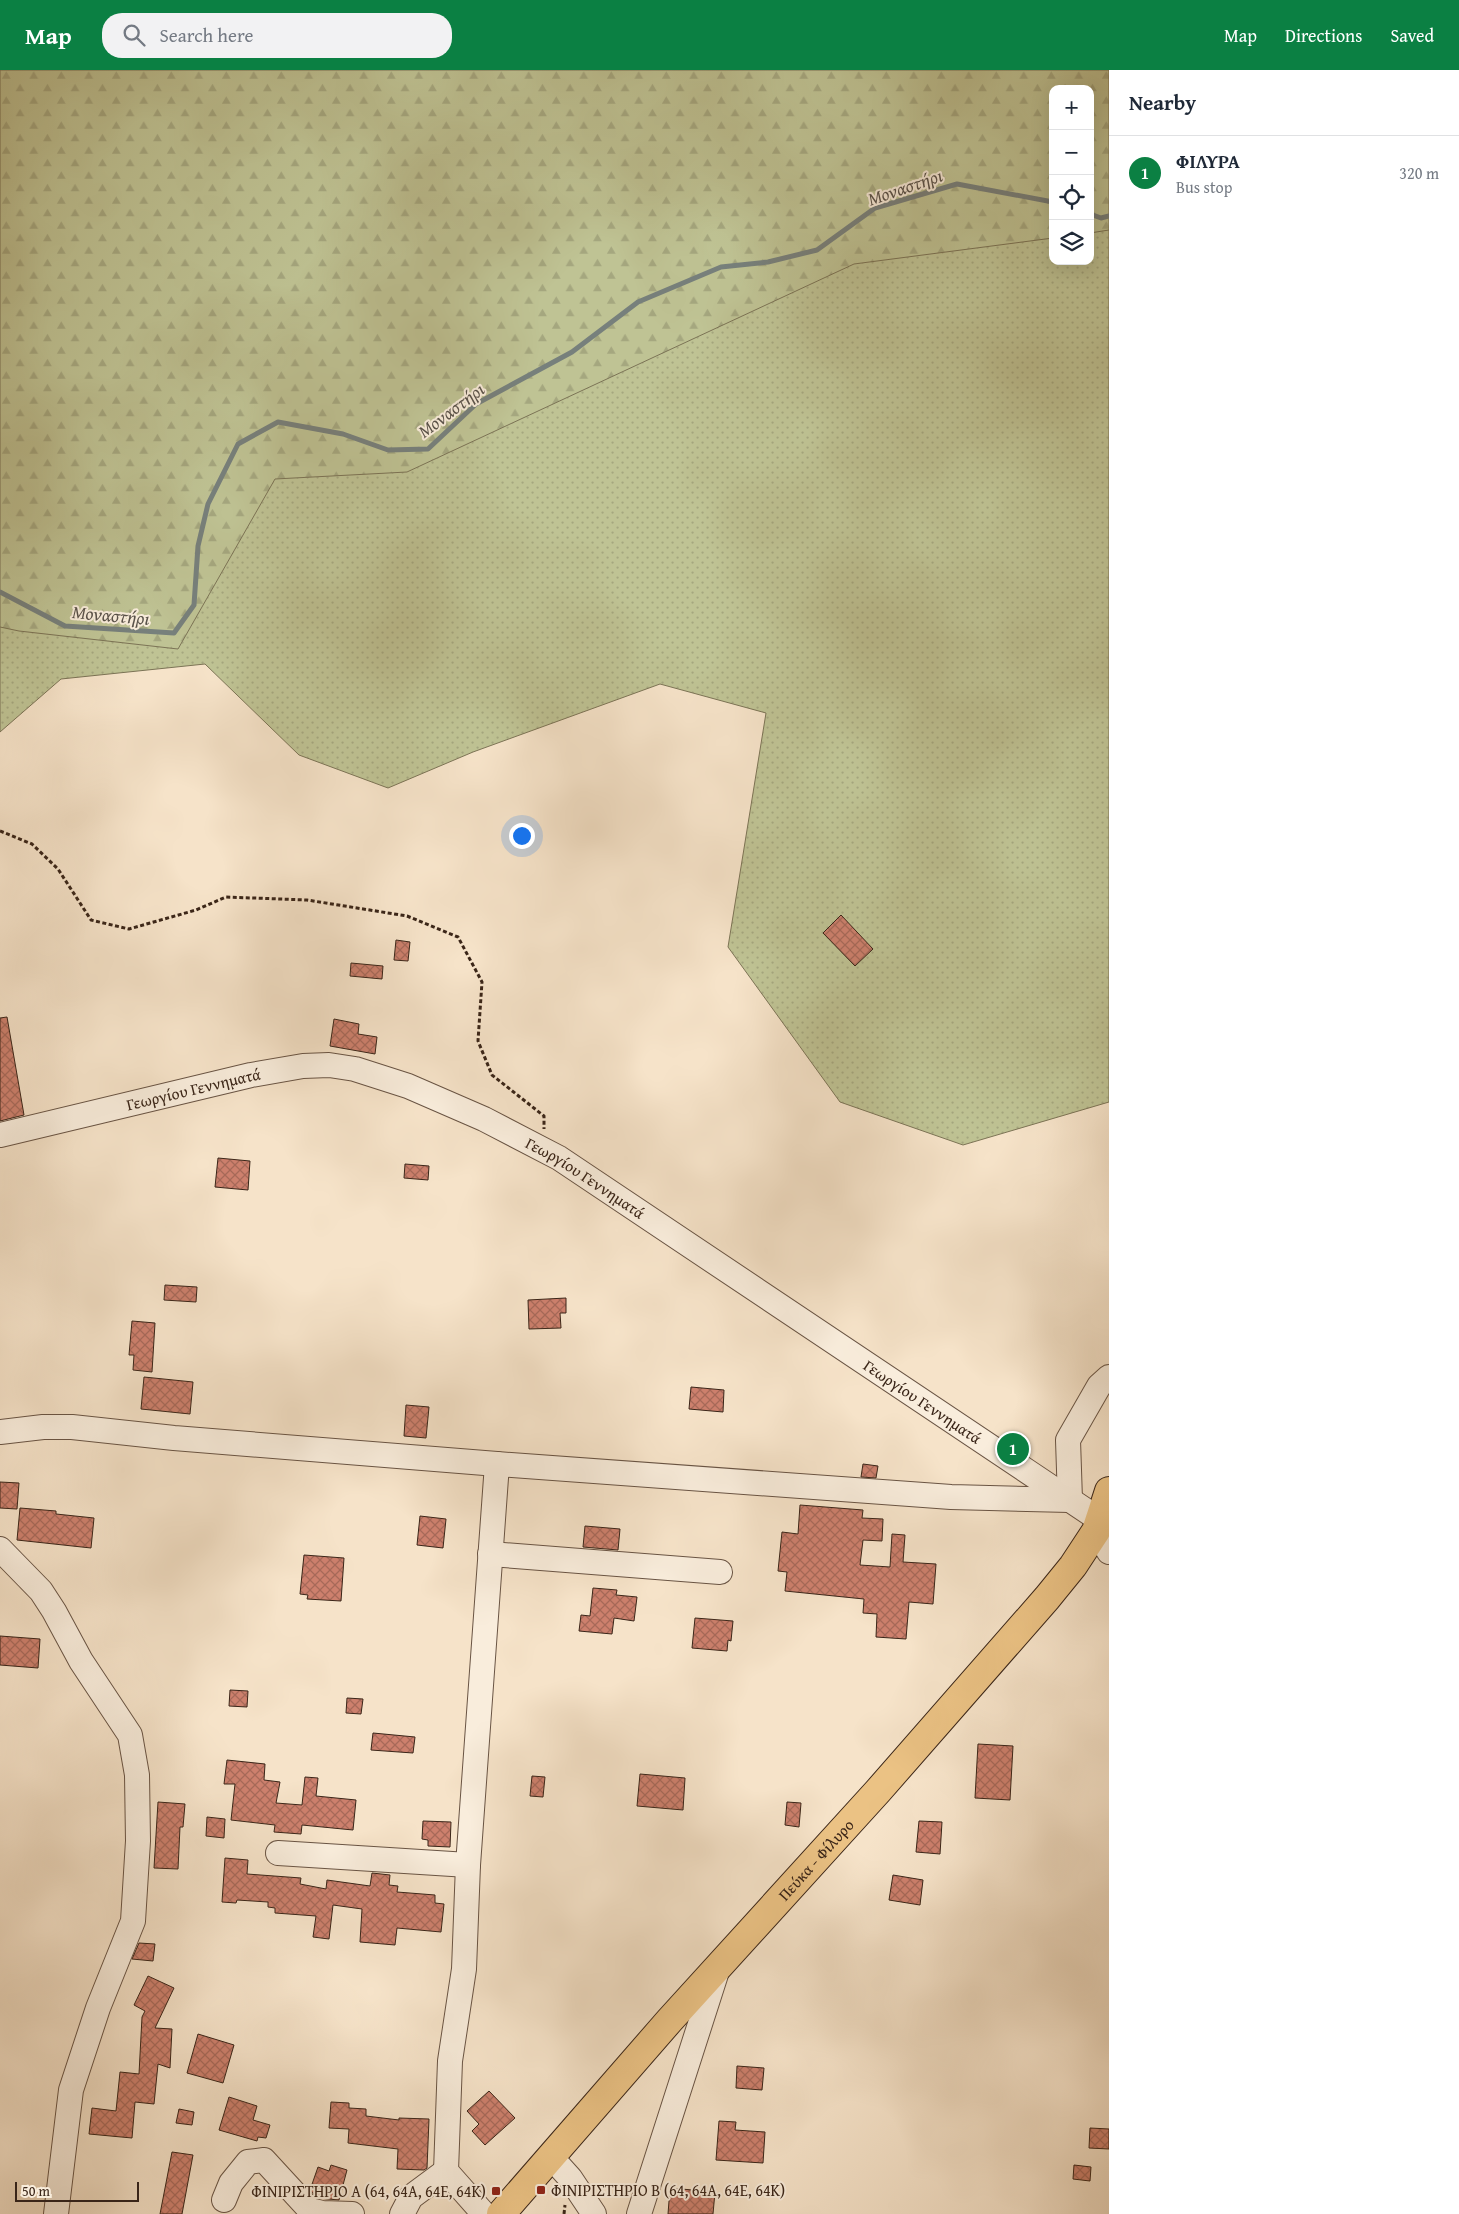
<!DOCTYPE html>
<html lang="en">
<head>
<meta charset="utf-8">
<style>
	:root { --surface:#fff; --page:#f2f2f3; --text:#1f2937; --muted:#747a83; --line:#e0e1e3; --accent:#0b8043 }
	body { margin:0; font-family:"Gentium Book Plus",serif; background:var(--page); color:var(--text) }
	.controls { position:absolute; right:15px; top:15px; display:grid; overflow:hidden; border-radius:10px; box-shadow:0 5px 20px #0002 }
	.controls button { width:45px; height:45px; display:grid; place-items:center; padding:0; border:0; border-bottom:1px solid var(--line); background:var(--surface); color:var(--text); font:25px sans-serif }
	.scale { position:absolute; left:15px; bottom:12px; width:124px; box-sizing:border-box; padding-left:5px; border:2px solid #3a2518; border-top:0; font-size:14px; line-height:18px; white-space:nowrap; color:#3a2518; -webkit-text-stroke:4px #f9eddc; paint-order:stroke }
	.you { position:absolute; left:521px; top:765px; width:18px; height:18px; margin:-12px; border:4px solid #fff; border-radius:50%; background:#1a73e8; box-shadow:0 0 0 8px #1a73e833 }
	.badge { display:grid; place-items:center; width:32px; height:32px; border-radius:50%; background:var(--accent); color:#fff; font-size:16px; font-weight:700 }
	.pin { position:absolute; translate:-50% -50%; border:2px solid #fff; box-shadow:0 1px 5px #0006 }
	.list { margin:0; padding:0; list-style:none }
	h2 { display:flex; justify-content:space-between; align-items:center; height:65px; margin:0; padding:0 20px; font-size:21px }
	h2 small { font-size:16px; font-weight:400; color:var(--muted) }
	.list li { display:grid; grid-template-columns:32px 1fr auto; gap:15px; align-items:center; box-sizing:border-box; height:75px; padding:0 20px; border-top:1px solid var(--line) }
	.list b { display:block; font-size:19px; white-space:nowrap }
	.list p { margin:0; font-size:16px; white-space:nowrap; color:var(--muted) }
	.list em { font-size:16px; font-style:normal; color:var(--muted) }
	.icon { flex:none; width:28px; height:28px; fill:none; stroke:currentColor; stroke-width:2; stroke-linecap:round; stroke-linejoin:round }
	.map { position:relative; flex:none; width:1109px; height:2144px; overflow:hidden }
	header { display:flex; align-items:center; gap:30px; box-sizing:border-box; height:70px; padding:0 25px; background:var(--accent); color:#fff }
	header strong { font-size:24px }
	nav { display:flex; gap:28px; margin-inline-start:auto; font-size:18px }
	.search { width:350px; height:45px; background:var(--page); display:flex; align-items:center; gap:12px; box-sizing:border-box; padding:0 18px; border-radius:20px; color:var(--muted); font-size:19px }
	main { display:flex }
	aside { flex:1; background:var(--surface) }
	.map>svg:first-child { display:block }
	.grass { fill:url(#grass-dots); stroke:#7c7456; fill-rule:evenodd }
	.forest { fill:url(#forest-firs); stroke:#7c7456 }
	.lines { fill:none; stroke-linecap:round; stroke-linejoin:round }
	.stream { stroke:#77807c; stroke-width:5 }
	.building { fill:url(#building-cross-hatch); stroke:#3a2518 }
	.minor-casing { stroke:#695444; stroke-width:26 }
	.major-casing { stroke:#3a2518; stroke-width:30 }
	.path { stroke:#3a2518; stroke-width:3; stroke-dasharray:4 2.5; stroke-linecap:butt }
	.minor { stroke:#f9eddc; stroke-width:24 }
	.major { stroke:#ebc284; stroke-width:28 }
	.poi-dot { fill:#8f2418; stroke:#f9eddc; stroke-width:2 }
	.labels { text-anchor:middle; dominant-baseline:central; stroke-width:4; stroke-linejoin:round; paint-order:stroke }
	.street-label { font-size:16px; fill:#3a2518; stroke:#f9eddc }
	.poi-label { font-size:16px; fill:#3a2518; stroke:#f9eddc; text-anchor:start }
	.water-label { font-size:18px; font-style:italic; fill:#59524a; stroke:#f9eddc }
</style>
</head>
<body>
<header>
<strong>Map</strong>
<div class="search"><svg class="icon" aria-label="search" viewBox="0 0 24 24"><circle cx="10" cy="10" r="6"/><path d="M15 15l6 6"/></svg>Search here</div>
<nav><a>Map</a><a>Directions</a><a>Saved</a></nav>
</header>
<main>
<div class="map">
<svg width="1109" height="2144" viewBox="0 0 1109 2144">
	<defs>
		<pattern id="grass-dots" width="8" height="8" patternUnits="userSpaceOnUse" patternTransform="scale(1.25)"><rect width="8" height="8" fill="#bfc394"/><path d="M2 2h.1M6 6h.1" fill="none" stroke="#a5a77f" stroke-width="1.8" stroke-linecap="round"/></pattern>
		<pattern id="forest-firs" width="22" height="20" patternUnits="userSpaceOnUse" patternTransform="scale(1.25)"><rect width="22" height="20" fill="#bfc394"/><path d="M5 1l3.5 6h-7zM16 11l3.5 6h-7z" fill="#a5a77f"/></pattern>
		<pattern id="building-cross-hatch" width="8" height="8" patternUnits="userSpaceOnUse" patternTransform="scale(1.25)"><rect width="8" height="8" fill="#cd806d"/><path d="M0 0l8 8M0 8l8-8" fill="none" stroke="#a76959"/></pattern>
	</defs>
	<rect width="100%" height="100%" fill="#f6e3c9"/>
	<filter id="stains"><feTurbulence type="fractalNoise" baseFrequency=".004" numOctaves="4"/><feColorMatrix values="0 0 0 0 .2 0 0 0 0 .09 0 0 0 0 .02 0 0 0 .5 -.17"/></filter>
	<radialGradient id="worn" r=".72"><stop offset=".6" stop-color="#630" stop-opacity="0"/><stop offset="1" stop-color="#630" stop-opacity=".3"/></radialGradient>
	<path class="grass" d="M0,0h1109v1032l-146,43 -123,-43 -112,-155 38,-234 -106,-29 -187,68 -85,36 -89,-33 -94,-91 -144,15 -61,53zM1053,19h37v172h-37z"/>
	<path class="forest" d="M0,0h1109v160l-19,3v-144h-37v149l-199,26 -447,208 -132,7 -97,170 -159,-18 -19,-4z"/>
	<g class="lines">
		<path class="stream" d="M1090,144l11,4 8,-2
			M0,522l65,34 109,7 20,-28 4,-59 10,-42 30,-60 40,-22 65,12 45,16 40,-1 48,-45 96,-52 66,-50 83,-35 47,-5 49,-12 58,-42 82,-24 96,18"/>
	</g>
	<path class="building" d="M841,845l32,34 -18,17 -32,-33z
		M396,870l14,2 -2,19 -14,-1z
		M351,893l32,3 -1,13 -32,-3z
		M7,947l17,98 -24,6v-103z
		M334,949l25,5 -1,10 19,3 -2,17 -45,-8z
		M218,1088l32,3 -2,29 -33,-3z
		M405,1094l24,2 -1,14 -24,-2z
		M165,1215l32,2 -1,15 -32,-2z
		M566,1228v15h-6l1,15 -32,1 -1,-29z
		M132,1251l23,2 -3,49 -19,-2 1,-15h-5z
		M144,1307l49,5 -3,32 -49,-5z
		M691,1317l33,3 -1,22 -34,-3z
		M406,1335l23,2 -3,31 -22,-2z
		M863,1394l15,2 -2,12 -15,-1z
		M0,1412l19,1 -2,26 -17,-1z
		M800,1435l63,5 -1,8 21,1 -1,22 -19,-1 -3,25 30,2 2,-33 13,1 -2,27 33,2 -3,40 -24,-2 -3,37 -30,-2 1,-23 -14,-1 1,-14 -79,-8 2,-19 -9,-1 4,-39 16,2z
		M20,1438l36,3v3l38,4 -3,30 -74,-8z
		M420,1446l26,3 -3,29 -26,-3z
		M585,1456l35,3 -2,21 -35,-3z
		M304,1485l40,3 -3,43 -34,-2 1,-4 -8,-1z
		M593,1518l24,2 -1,5 21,2 -3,24 -20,-3 -2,16 -33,-3 2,-16 9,1z
		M695,1548l38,3 -2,20 -3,-1 -1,11 -35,-3z
		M0,1566l40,3 -2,29 -38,-3z
		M230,1620l18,1 -1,16 -18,-1z
		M347,1628l16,1 -2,15 -15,-1z
		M373,1663l42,4 -2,16 -42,-3z
		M978,1674l35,2 -3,54 -35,-2z
		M227,1690l38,4 -1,16 16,2 -4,21 26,2 3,-28 13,1 -2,18 40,4 -3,30 -51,-5 -1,9 -27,-2 1,-7 -44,-5 4,-36h-11z
		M640,1704l45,4 -2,32 -46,-4z
		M532,1706l13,1 -2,20 -13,-1z
		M158,1732l27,2 -2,23h-3l-2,42 -24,-1z
		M787,1732l14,1 -2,24 -14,-2z
		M207,1747l18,2 -1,19 -18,-2z
		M423,1751l28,1 -1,25 -22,-1v-6l-6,-1z
		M919,1751l23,1 -2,32 -24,-2z
		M225,1788l23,2 -1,14 54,4 -1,6 26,5 1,-9 43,6 2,-13 18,2 -1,10 9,1 -1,6 38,3v8l9,1 -3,28 -44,-4 -2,17 -35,-3 2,-33 -29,-4 -4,34 -16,-2 3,-21 -41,-3v-5l-7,-1v-5l-31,-2 -1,3 -14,-1z
		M893,1805l30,5 -3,25 -31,-5z
		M139,1873l16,1 -2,17 -21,-2z
		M148,1906l26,12 -19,40 17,1 -2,39 -12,-4 -4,40 -19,-2 -3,36 -43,-4 3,-26 24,3 4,-39 19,2 3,-57 3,-6 -11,-6z
		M198,1964l36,11 -11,38 -36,-10z
		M737,1996l27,2 -2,22 -26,-2z
		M489,2021l26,27 -30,27 -13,-14 7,-7 -12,-13z
		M229,2027l28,9 -4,14 17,5 -4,13 -8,-1 -1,4 -38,-11z
		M331,2032l18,1v5l17,1v7l33,4v-2l30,1 -2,49 -3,2 -27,-1 1,-20 -50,-6 1,-14 -20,-1z
		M179,2039l15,3 -2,13 -16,-2z
		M719,2051l17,1 -1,8 30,2 -2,31 -47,-3z
		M1090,2058l19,1v20l-20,-1z
		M172,2082l21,3 -11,59h-22z
		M331,2095l16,5 -8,30 -22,-2 -7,-8 8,-23 11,4z
		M1074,2095l17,2 -1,14 -17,-2z
		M670,2118l45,4 -2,22h-45z"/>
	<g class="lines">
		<g class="minor-casing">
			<g id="minor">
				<path id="s1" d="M0,1065l251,-60 52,-9 26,-1 26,4 53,17 76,33 75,39 541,362"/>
				<path d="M0,1362l43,-5h29l102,11 323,26 454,33 119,3 -2,-60 31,-54 10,-9"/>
				<path d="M1096,1461l13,21"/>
				<path d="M0,1479l41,42 13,20 27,50 49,74 7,40 1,66 -5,80 -35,87 -27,82 -15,124"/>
				<path d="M490,1484l230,18"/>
				<path d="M278,1783l190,12"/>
				<path d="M551,2087l19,21 24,36"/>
				<path d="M224,2130l7,-17 17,-21 16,-2 46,50 12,3 30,1"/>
				<path d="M402,2144l9,-17 35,-26"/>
				<path d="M484,2144l-38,-43 4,-110 14,-92 4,-104 29,-401"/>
				<path d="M639,2144l79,-246"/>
			</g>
		</g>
		<g class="major-casing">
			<g id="major">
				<path id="s2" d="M501,2144l168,-193 209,-230 169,-193 26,-32 23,-35 13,-40"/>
			</g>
		</g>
		<path class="path" d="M0,761l32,13 26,25 33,51 38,9 67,-19 30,-13 81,3 100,16 51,21 24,45 -4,59 14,34 52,41v13
			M564,2144l1,-9"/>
		<use href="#minor" class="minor"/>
		<use href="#major" class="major"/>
	</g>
	<g class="poi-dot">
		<rect x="536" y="2115" width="10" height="10" rx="2.5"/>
		<rect x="491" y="2116" width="10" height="10" rx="2.5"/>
	</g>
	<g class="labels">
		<g class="street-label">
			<text stroke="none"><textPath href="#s1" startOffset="199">Γεωργίου Γεννηματά</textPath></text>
			<text stroke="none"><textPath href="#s1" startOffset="619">Γεωργίου Γεννηματά</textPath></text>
			<text stroke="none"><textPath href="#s1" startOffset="1024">Γεωργίου Γεννηματά</textPath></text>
			<text stroke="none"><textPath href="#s2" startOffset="474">Πεύκα - Φίλυρο</textPath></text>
		</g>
		<g class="poi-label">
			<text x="551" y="2120">ΦΙΝΙΡΙΣΤΗΡΙΟ B (64, 64Α, 64Ε, 64Κ)</text>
			<text x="486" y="2121" text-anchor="end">ΦΙΝΙΡΙΣΤΗΡΙΟ A (64, 64Α, 64Ε, 64Κ)</text>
		</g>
		<g class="water-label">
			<text transform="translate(905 117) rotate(-19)">Μοναστήρι</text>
			<text transform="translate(451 340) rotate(-37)">Μοναστήρι</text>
			<text transform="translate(111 545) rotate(5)">Μοναστήρι</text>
		</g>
	</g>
	<rect width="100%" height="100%" filter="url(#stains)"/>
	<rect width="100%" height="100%" fill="url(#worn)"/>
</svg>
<div class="controls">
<button>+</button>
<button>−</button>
<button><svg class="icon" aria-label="locate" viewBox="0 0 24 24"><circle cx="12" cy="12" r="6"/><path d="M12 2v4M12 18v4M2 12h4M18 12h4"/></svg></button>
<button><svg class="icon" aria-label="layers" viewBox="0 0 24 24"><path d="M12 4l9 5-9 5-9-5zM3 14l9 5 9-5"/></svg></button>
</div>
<div class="scale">50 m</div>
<div class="you"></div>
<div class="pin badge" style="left:1013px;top:1379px">1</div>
</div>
<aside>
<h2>Nearby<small></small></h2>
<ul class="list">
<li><span class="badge">1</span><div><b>ΦΙΛΥΡΑ</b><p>Bus stop</p></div><em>320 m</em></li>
</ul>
</aside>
</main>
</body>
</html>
